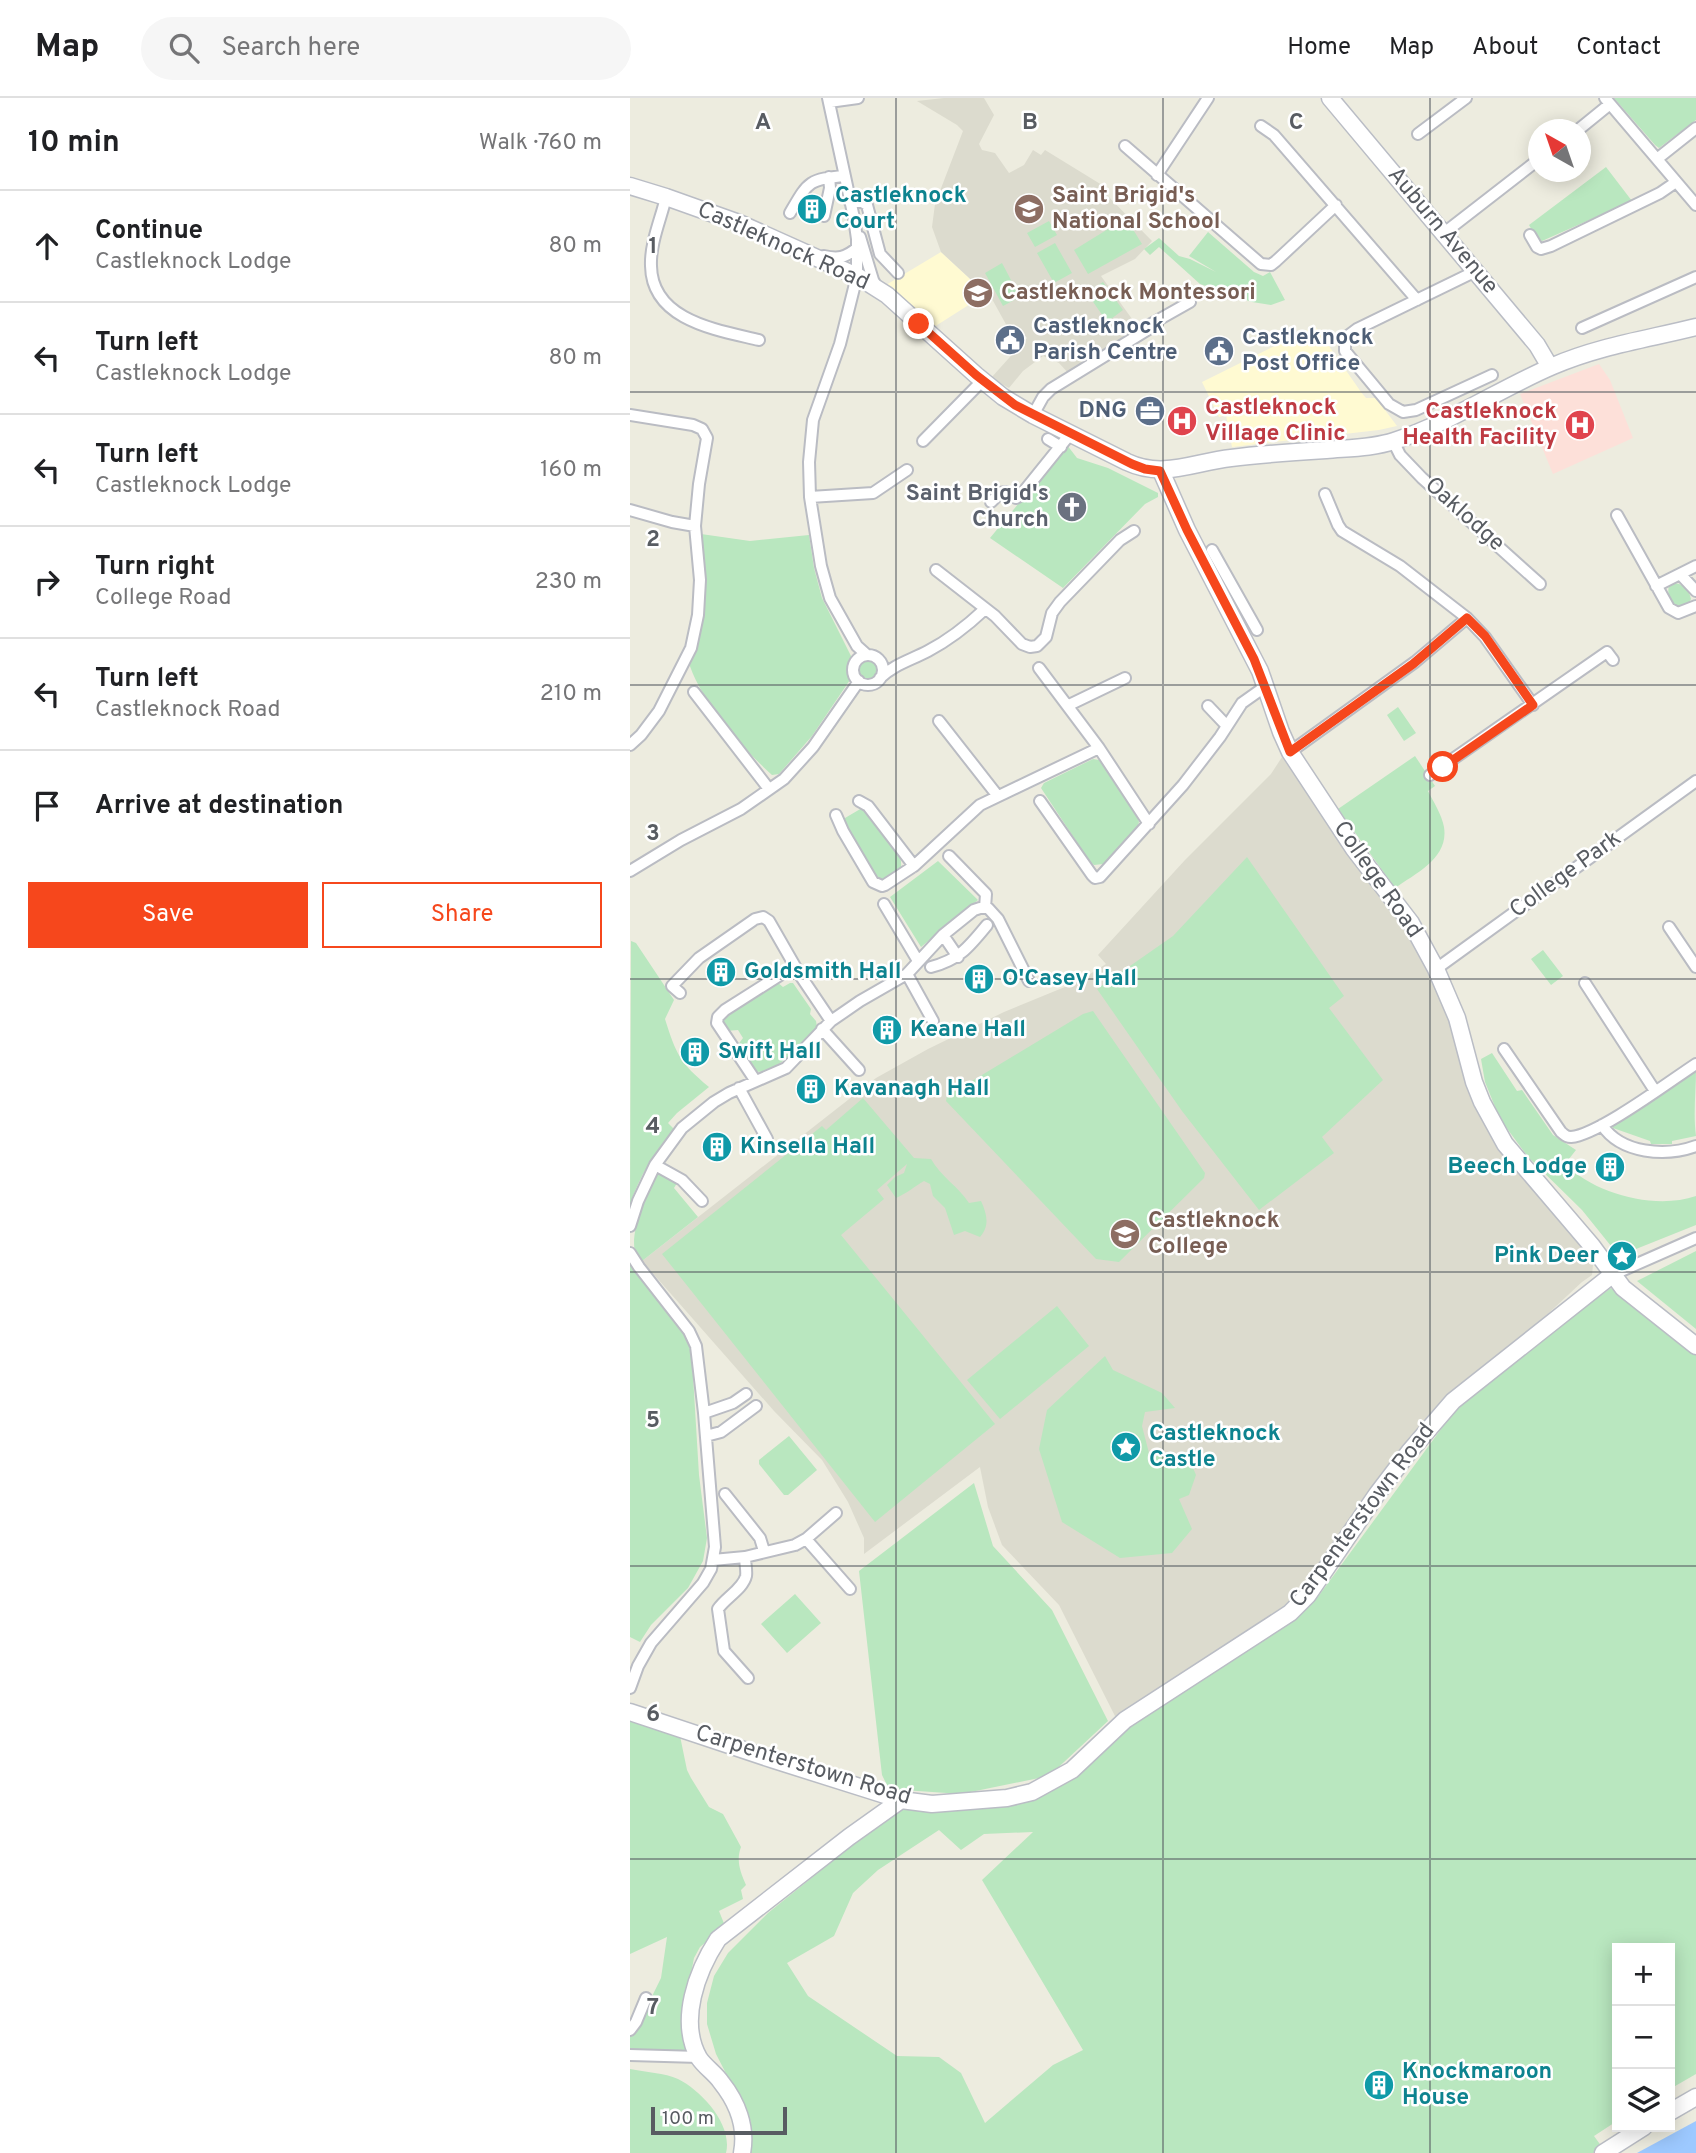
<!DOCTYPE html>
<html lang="en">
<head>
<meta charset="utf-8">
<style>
	:root { --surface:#fff; --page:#f6f6f6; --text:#202124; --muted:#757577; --line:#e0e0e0; --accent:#f6471c }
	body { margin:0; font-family:Overpass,sans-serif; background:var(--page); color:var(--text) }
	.controls { position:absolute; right:21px; bottom:21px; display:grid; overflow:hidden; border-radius:0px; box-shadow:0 4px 18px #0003 }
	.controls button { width:63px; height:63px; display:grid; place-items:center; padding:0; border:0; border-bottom:2px solid var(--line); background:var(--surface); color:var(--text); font:35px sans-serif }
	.compass { position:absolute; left:898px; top:21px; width:63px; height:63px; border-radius:50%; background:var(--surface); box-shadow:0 4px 18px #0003; rotate:320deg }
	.scale { position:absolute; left:21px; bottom:18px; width:136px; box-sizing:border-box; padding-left:7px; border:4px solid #585c62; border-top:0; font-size:19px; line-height:24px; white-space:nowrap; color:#585c62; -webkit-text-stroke:5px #fff; paint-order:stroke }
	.stop { position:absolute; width:21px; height:21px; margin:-16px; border:5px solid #f6471c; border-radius:50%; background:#fff }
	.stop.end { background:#f6471c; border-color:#fff; box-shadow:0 2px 7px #0008 }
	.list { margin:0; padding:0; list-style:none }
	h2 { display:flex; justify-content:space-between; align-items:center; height:91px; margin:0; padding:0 28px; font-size:30px }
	h2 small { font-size:23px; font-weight:400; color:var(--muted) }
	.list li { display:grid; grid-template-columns:46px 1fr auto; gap:21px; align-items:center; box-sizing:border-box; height:112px; padding:0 28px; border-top:2px solid var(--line) }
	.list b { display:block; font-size:26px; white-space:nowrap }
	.list p { margin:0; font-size:23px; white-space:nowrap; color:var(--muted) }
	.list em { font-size:23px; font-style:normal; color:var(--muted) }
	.actions { display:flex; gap:14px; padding:21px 28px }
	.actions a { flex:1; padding:16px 0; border:2px solid var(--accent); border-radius:0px; text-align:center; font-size:24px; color:var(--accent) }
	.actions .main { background:var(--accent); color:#fff }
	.icon { flex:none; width:38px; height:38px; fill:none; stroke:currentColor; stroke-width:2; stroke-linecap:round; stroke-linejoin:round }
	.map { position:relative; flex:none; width:1066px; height:2055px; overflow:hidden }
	header { display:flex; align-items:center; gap:42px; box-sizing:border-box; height:98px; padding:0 35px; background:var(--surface); border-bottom:2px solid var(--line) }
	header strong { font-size:33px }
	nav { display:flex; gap:38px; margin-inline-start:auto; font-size:24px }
	.search { width:490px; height:63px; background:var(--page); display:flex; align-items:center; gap:18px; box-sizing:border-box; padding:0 24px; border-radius:38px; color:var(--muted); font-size:26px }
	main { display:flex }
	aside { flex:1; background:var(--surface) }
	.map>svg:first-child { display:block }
	.commercial { fill:#fffad2 }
	.education { fill:#dcdbce }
	.medical { fill:#fde0d9 }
	.green { fill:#b9e7bf; fill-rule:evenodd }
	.water { fill:#9dc9ff }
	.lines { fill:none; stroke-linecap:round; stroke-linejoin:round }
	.street-casing { stroke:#babcc3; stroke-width:14 }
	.secondary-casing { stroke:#babdc5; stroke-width:19 }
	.street { stroke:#fff; stroke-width:10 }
	.secondary { stroke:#fff; stroke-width:16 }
	.route { stroke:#f6471c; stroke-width:9 }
	.grid { fill:none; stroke:#585c62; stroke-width:2; stroke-opacity:0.55 }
	.labels { text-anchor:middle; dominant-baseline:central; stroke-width:5; stroke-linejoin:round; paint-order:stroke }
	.culture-label { font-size:23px; font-weight:bold; fill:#0d838f; stroke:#fff; text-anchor:start }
	.education-label { font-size:23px; font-weight:bold; fill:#785e54; stroke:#fff; text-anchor:start }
	.street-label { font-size:23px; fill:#585c62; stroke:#fff }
	.service-label { font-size:23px; font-weight:bold; fill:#4e5e75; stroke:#fff; text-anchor:start }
	.health-label { font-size:23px; font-weight:bold; fill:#be3a42; stroke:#fff; text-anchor:start }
	.worship-label { font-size:23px; font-weight:bold; fill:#5b616d; stroke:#fff; text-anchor:end }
	.grid-label { font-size:23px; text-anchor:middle; font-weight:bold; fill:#585c62; stroke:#fff; stroke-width:5; stroke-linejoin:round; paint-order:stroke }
</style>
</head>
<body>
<header>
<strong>Map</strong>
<div class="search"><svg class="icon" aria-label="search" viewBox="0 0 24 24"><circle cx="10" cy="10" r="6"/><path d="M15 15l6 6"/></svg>Search here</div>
<nav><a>Home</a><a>Map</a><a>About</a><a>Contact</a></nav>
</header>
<main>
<aside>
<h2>10 min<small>Walk · 760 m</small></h2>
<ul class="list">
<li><svg class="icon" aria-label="ahead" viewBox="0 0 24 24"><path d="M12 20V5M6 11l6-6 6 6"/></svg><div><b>Continue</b><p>Castleknock Lodge</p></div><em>80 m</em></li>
<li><svg class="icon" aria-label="left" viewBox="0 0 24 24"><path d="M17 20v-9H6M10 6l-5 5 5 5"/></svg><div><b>Turn left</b><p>Castleknock Lodge</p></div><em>80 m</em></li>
<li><svg class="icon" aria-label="left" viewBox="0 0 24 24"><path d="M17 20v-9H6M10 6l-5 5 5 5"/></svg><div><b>Turn left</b><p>Castleknock Lodge</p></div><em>160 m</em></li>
<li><svg class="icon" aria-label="right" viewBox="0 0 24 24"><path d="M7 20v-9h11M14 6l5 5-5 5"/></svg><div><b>Turn right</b><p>College Road</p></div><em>230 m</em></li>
<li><svg class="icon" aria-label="left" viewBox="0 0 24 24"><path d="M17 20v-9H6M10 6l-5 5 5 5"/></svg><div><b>Turn left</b><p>Castleknock Road</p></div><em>210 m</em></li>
<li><svg class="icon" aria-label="arrive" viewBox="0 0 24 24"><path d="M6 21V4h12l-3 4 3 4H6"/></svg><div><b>Arrive at destination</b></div></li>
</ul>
<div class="actions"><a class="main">Save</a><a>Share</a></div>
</aside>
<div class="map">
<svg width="1066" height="2055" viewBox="0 0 1066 2055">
	<rect width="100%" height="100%" fill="#edecdf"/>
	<path class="commercial" d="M311,154l45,42 -52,33 -48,-42z
		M685,228l46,66 5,6h10l21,28 -18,4 -147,17 -6,-32 -7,2 -17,-35z"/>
	<path class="education" d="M314,0h40l10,17 -15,29 3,6 13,3 14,20 15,-8 9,-15 8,5 4,-5 57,35 -2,3 52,53 -17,18 -34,17 39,54 -70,45 -11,-12 -16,-7 -20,15 -14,17 -18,-10 36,-40 -13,-14 -6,4 -16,-29 -51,-47 -9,-25 3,-23 28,-73 -6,-6 -40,-24z
		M652,659l130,185 32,61 25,90 24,44 94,114 6,14 -1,10 -10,7 -71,66 -62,53 -151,196 -182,121 -57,-113 -57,-60 -14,-38 -8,-40 -116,87v-16l-16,-36 -26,-42 -48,-49 -132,-150 234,-183 52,-29 76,-37 73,-30 29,-18 -8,-9 87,-95 86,-86z"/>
	<path class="medical" d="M969,266l11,16 23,58 -80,36 -33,-80z"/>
	<path class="green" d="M984,0h82v22l-37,28 -4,-3z
		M976,69l26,34 -90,40 -5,-2 -8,-14z
		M496,120l16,26 -54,30 -14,-24z
		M419,123l8,14 -22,12 -8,-14z
		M578,134l46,40 9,4 7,-4 15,28 -14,5 -19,-3 -52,-18 -41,-37 -9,8 -6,-6 15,-11 20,18 11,3 26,13 -27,-16z
		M425,145l17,30 -18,10 -17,-30z
		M372,165l18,34 -17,9 -18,-33z
		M473,184l20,28 -16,12 -20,-29z
		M437,347l10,13 31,10 50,25v4l-13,7 -82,84 -73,-50z
		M71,436l49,7 59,-6 5,33 8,30 30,60v19l-40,59 -33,38 -7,1c-30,-27 -73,-76 -84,-115l11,-22 6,-40z
		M1040,485c11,-1 19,5 21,16l-3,6 -9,2c-10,-4 -13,-15 -9,-24z
		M229 572a10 10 0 1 1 20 0a10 10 0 1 1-20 0Z
		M768,609l18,26 -12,8 -17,-26z
		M785,658l20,30 -7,5c5,10 14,24 16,36 5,31 -28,46 -49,61l-57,-79z
		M463,661l6,1 38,56 2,6 -2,7 -34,35 -9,1 -4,-3 -49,-74 3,-5z
		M232,710c9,6 33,39 38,49 2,6 1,12 0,17l-16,7 -7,-2 -32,-54v-7z
		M617,759l97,139 -15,12 54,72 -61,57 12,16 -75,57 -77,-99 -85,-122 76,-53z
		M308,763l40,39 -57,47 -31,-50z
		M1,843l5,2 38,57 -9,19c11,35 15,44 44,68l-32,26 -9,10 6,6c-19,23 -35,47 -44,76z
		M913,852l20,26 -12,9 -20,-26z
		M147,884l6,5 7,-4h3l18,26 -1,5 6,7 1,6c-10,11 -46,54 -64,43 -6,-4 -11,-17 -16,-24l6,-8 -5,-8 -12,1c-4,-5 -5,-9 -2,-15z
		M463,913l112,162 -1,5 -85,84 -23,-3 -150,-158 1,-5 136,-82z
		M862,955l25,38 5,-1 31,45 23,15 -11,14c30,30 90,46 131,32v29l-70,28 -11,-2 -33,-41 -54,-53 -28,-38 -15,-37 -4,-23z
		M1066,972c0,22 -3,44 0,66l-24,5v3h-21l-1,-3 -37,-13 -1,-2z
		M233,1000l51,60 17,1c10,18 27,27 38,44l12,-2c6,13 9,25 -1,36l-15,-6 -11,4 -9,-27 -12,-12 -3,-12 -6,-3c-9,5 -18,13 -28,17l-9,-13 8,-8 9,-4 3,-9 -30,26 7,9 -43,36 154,189 -120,98 -213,-268 160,-128 4,4z
		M30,1075l17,10 -3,5 24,29 -56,44c-2,-3 -5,-6 -7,-9 -5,-20 11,-58 19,-77z
		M1066,1153v78l-59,-48z
		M0,1167l61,78 8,132 8,63 -4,23 -15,27 -37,37 -11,17 -10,-5z
		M981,1190l85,67v719l-26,15v-141h-53v173l-23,15 8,11 -9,6h-843l1,-31 -35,-68 -9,-30v-21l7,-27 14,-23 40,-40 134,-108 106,-3 117,-74 192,-130 141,-192 94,-75zM309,1732l22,20 23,-16 49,-2 -51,48 101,170 -30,15 -68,58 -24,-50 -22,-16 -42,-1 -89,-60 -21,-33 47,-27 19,-43 25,-23z
		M427,1208l32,40 -89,73 -33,-39z
		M475,1258l8,14 49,23 13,15 -30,4 -3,14 8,31 24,-3 17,9 5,12 -7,20 -10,4 13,30 -20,24 -52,5 -58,-36 -23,-73 8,-39z
		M159,1338l28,34 -29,25h-4l-25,-31v-4z
		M344,1385l19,63 59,64 56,111 -59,55 -88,18 -72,-5 -7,-14 -23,-204z
		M165,1496l26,29 -34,30 -26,-29z
		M0,1618l50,20 7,34 4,8 18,29 14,7 18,33c-5,13 -1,25 5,38l-5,5 2,9 -24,12 6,15 -25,21 -6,11 -8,41 -1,26 3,28 -58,-2v-14l3,-2 28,-57 6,-41 -37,17z
		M0,1971c15,3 35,4 48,10 24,12 55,46 48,74h-96z"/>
	<path class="water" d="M1066,2023v32h-59z"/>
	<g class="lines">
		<g class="street-casing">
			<path id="street" d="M198,0l26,120 3,21v37l-17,68 -27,76 -4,42 1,35 11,69 9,32 27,48 10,9
				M975,0l91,107
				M199,4l29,-4
				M631,28l13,9 143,165
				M948,32l32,-26
				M788,36l48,-36
				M495,48l136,118 10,1 5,-4 60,-56
				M1027,61l39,-31
				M527,77l51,-77
				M36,99c-5,22 -16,46 -15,69 1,55 67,64 108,74
				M220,104h12l5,3 13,49 18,19
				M160,115c18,-31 18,-34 55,-37
				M194,118l6,-28 -1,-11
				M814,135l94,-73
				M900,137l7,12 4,2 10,-3 109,-53 16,-11
				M230,139l13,43 4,8
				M194,158c14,3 21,2 33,-8
				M846,173l-119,58 -12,9v13l44,53 14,8 13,-2 76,-35
				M952,230l114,-51
				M0,317l63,10 9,4 5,9 -8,46 -4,42 5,54 -2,35 -7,33 -32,63 -18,24 -11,10
				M403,317l10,-18 8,-8 96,-59 4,-6 39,-22
				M418,341l13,8
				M293,343l59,-60
				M763,343l7,14 22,23 118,106
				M695,396l13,31 4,6 58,35 67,52 18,19 48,68
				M180,399l63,-4 34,-23
				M361,404l9,-9 6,-1 10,6 5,-3 50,-62
				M0,412l42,12 23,4
				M987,417l52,93 9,5 18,-7
				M582,452l45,80
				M306,472l59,46 27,28 8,3 7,-1 9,-9 6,-24 8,-11 60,-62 14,-9
				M1050,476l16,17
				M1026,488l40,-20
				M223 572a15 15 0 1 1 30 0a15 15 0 1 1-30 0Z
				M409,570l60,80 50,76
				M250,580c13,-13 31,-18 48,-27 21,-11 40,-26 57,-42
				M64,594l75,97
				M439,607l56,-27
				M578,608l19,20
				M309,623l58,74
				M660,654l125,-90 52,-44
				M800,677l177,-123 6,8
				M410,703l52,74 3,3 5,-1 83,-92 37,-48 22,-34 24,-17
				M206,717l7,16 30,51 9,4 3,-1 29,-19 -46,-60 -9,-5
				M319,758l37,38 -1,14
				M284,768l66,-61 119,-57
				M0,773l51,-31 60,-31 43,-30 29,-32 46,-66
				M254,806l34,57
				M1039,829l27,40
				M313,837l15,22
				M301,869c28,-7 38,-20 56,-42
				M806,871l260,-188
				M277,876l26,47
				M955,885l70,108
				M50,895l-8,-7 27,-28 56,-39 8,-2 6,4 31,54 31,46
				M192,931l37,41
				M874,951l57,83c4,3 4,5 10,5 27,-2 99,-56 125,-73
				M125,982l-38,-57 1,-6 7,-7 55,-35
				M109,990l28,51
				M972,1027c19,29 64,32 94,21
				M25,1067l27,15 20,21
				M0,1128l8,-25 17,-36 27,-37 32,-26 15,-9 57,-25 45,-47 29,-20 47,-27 36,-39 31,-25 6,-2h8l10,11 31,62
				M0,1155l9,14 50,64 7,15 8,67 11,134 -4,22 -8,14 -52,60 -13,23 -8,22
				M982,1177l84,-37
				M74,1315l29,-10 13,-9
				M76,1338l15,-4 35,-26
				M95,1396l35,44 4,13
				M176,1441l44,50
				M115,1459c0,6 2,14 1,19 -3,13 -21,22 -28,33l6,42 24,27
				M83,1462l32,-3 50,-12 11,-6 30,-26
				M0,1932l6,-8 10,-24
				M0,1957l69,2"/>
		</g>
		<g class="secondary-casing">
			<path id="secondary" d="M700,0l207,247 13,22
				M0,88l36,11 73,26 118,53 30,19 89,80 27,22 30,18 94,47c36,17 67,0 104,-4 31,-4 63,-6 95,-8 22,-2 47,-2 68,-9 54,-17 107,-53 159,-75 46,-20 95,-27 143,-39
				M531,373l26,59 73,141 21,61 9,20 64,97 57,74 25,46 21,49 17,64 8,20 23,42 87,102 31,42 73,58
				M0,1614l144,48 127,40 31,4 75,-6 25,-6 40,-22 53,-50 165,-107 18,-18 69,-101 32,-42 44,-51 159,-126
				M1040,2014l26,-15
				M112,2055c5,-26 -5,-51 -21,-71 -6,-9 -16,-15 -22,-24 -21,-37 -2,-87 19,-119l131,-102 52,-37
				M973,2055l41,-26"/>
		</g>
		<use href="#street" class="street"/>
		<use href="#secondary" class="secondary"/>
	</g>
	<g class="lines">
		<path class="route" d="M289,226l57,51 39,30 117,59 13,5 15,2 27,59 67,129 36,93 123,-88 54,-46 18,18 48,69 -90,62"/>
	</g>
	<path class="grid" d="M266,0v2055M533,0v2055M800,0v2055M0,294h1066M0,587h1066M0,881h1066M0,1174h1066M0,1468h1066M0,1761h1066"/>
	<defs>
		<g id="building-disc" transform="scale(1.575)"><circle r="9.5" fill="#0f9aa8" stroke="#fff"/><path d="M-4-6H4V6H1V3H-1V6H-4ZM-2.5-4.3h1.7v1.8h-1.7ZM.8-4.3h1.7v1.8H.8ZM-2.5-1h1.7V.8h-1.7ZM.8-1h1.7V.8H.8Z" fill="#fff"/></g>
		<g id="school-disc" transform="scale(1.575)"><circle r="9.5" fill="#8d6e63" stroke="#fff"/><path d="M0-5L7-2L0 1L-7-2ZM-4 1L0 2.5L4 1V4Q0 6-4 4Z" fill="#fff"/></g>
		<g id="civic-disc" transform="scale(1.575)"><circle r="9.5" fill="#5c6f8a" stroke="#fff"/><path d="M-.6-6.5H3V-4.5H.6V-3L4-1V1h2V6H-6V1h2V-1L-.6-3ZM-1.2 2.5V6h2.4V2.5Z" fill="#fff"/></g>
		<g id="office-disc" transform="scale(1.575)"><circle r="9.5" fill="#5c6f8a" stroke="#fff"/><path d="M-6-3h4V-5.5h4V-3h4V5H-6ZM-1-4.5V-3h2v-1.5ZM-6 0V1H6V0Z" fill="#fff"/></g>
		<g id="hospital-disc" transform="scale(1.575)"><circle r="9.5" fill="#e0444e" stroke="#fff"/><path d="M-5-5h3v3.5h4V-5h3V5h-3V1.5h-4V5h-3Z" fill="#fff"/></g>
		<g id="church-disc" transform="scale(1.575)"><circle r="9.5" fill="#6b7280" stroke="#fff"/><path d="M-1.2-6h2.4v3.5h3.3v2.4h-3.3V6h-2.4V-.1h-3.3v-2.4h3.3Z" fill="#fff"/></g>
		<g id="sight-disc" transform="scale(1.575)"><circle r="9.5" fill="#0f9aa8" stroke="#fff"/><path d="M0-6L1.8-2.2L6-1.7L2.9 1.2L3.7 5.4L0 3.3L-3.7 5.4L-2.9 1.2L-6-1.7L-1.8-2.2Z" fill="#fff"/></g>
	</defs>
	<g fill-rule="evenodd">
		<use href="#building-disc" x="182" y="111"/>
		<use href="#school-disc" x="399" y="111"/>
		<use href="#school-disc" x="348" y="195"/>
		<use href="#civic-disc" x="380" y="242"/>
		<use href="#civic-disc" x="589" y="253"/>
		<use href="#office-disc" x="520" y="313"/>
		<use href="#hospital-disc" x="552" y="323"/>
		<use href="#hospital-disc" x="950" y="327"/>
		<use href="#church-disc" x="442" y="409"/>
		<use href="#building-disc" x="91" y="874"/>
		<use href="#building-disc" x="349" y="881"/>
		<use href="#building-disc" x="257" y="932"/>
		<use href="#building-disc" x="65" y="954"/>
		<use href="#building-disc" x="181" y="991"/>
		<use href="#building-disc" x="87" y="1049"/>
		<use href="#building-disc" x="980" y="1069"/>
		<use href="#school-disc" x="495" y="1136"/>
		<use href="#sight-disc" x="992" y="1158"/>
		<use href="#sight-disc" x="496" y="1349"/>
		<use href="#building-disc" x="749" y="1987"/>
	</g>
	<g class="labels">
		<g class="culture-label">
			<text x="205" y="98">Castleknock<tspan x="205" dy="26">Court</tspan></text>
			<text x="114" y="874">Goldsmith Hall</text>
			<text x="372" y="881">O'Casey Hall</text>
			<text x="280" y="932">Keane Hall</text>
			<text x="88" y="954">Swift Hall</text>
			<text x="204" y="991">Kavanagh Hall</text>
			<text x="110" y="1049">Kinsella Hall</text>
			<text x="957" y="1069" text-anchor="end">Beech Lodge</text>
			<text x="969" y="1158" text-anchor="end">Pink Deer</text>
			<text x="519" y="1336">Castleknock<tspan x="519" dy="26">Castle</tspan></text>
			<text x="772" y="1974">Knockmaroon<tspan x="772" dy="26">House</tspan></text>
		</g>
		<g class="education-label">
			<text x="422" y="98">Saint Brigid's<tspan x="422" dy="26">National School</tspan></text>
			<text x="371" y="195">Castleknock Montessori</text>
			<text x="518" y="1123">Castleknock<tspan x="518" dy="26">College</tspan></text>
		</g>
		<g class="street-label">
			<text transform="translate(812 133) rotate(50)">Auburn Avenue</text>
			<text transform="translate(153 149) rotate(24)">Castleknock Road</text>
			<text transform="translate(834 417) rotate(42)">Oaklodge</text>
			<text transform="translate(936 777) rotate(-36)">College Park</text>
			<text transform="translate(747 782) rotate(55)">College Road</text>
			<text transform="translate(733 1418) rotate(-53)">Carpenterstown Road</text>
			<text transform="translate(173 1668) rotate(17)">Carpenterstown Road</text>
		</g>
		<g class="service-label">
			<text x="403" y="229">Castleknock<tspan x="403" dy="26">Parish Centre</tspan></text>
			<text x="612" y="240">Castleknock<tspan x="612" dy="26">Post Office</tspan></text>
			<text x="497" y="313" text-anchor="end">DNG</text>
		</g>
		<g class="health-label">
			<text x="575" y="310">Castleknock<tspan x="575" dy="26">Village Clinic</tspan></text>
			<text x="927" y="314" text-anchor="end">Castleknock<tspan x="927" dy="26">Health Facility</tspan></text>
		</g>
		<g class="worship-label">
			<text x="419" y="396">Saint Brigid's<tspan x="419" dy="26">Church</tspan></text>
		</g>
	</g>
	<g class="grid-label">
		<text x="133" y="31">A</text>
		<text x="400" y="31">B</text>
		<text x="666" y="31">C</text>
		<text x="23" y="155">1</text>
		<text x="23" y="448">2</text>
		<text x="23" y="742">3</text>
		<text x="23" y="1035">4</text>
		<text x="23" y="1329">5</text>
		<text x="23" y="1623">6</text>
		<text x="23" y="1916">7</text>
	</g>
</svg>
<div class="controls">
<button>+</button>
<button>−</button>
<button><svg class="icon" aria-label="layers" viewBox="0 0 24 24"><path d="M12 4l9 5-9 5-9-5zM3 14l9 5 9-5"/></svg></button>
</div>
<svg class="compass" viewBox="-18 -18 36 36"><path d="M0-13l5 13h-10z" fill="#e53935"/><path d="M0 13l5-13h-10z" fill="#757577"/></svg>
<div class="scale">100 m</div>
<div class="stop" style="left:813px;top:669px"></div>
<div class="stop end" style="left:289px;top:226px"></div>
</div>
</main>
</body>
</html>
